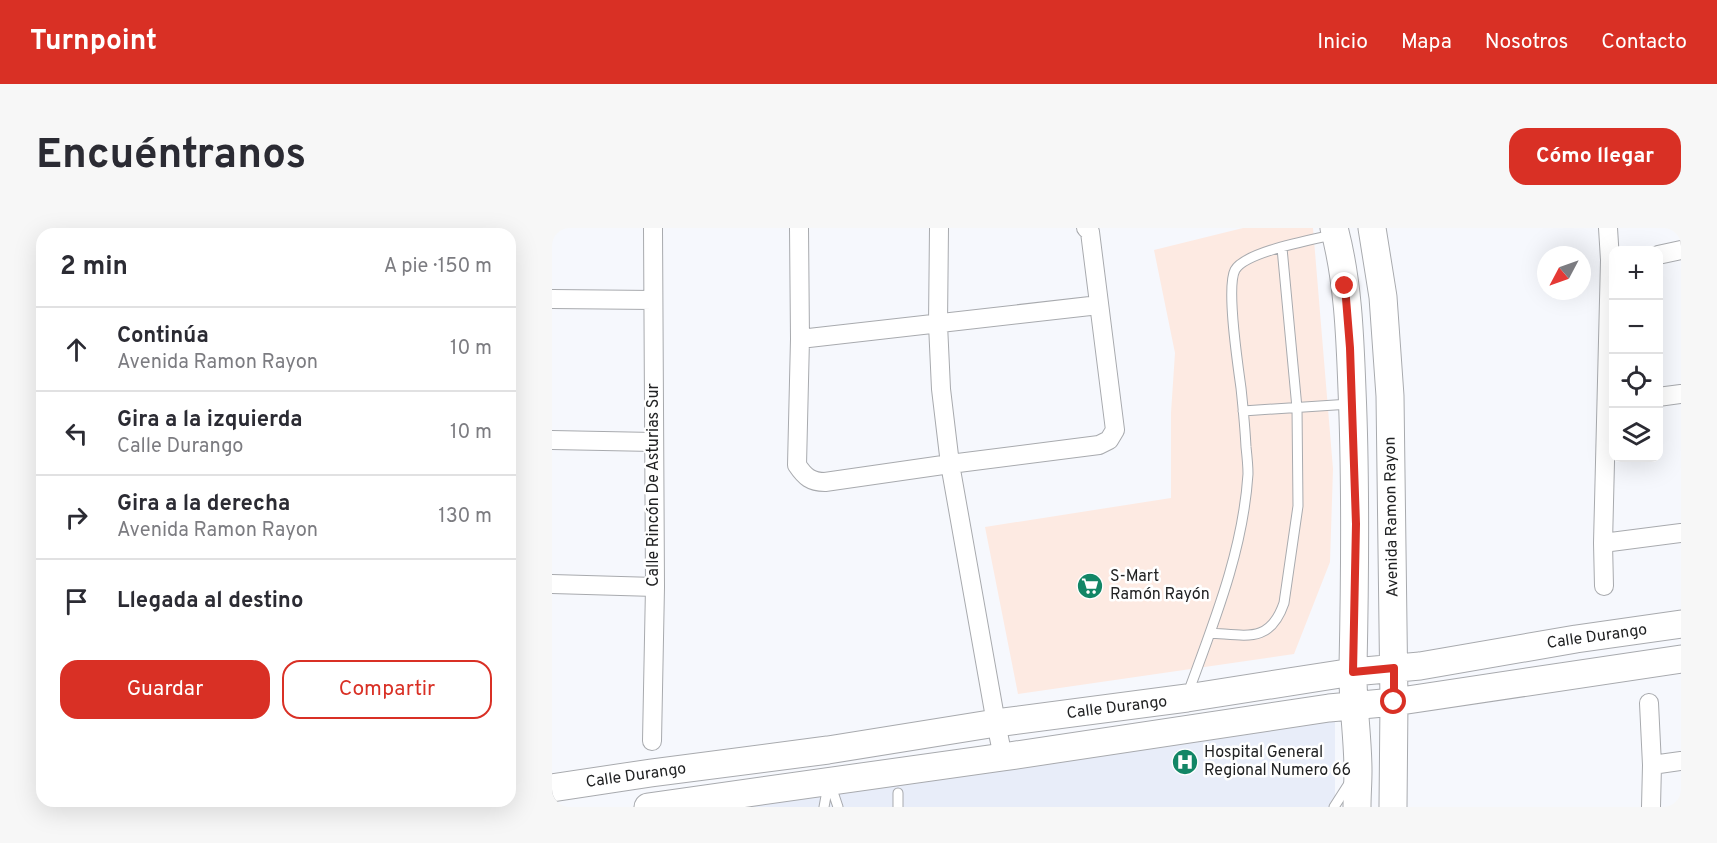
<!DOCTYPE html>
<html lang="es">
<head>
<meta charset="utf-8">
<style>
	:root { --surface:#fff; --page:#f7f7f7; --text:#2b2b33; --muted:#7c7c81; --line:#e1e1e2; --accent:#d93025 }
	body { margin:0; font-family:Overpass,sans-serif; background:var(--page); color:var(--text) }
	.controls { position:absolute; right:18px; top:18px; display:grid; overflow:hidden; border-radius:12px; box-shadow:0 6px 24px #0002 }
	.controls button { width:54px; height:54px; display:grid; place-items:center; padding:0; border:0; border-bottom:2px solid var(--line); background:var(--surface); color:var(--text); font:30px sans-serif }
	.compass { position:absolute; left:985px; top:18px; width:54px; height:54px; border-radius:50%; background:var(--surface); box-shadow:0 6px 24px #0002; rotate:229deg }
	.stop { position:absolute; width:18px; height:18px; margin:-14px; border:4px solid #d93025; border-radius:50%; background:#fff }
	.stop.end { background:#d93025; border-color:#fff; box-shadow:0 2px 6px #0008 }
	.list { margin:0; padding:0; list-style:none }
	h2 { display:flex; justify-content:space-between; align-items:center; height:78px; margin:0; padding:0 24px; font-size:26px }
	h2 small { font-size:20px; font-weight:400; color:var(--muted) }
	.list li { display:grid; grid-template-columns:39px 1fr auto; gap:18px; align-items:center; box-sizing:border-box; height:84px; padding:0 24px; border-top:2px solid var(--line) }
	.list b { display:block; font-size:22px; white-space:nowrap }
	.list p { margin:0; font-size:20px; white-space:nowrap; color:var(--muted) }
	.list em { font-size:20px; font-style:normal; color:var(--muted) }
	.actions { display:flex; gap:12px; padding:18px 24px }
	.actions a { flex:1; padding:14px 0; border:2px solid var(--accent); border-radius:18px; text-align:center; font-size:21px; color:var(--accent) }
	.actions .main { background:var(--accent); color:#fff }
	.icon { flex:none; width:33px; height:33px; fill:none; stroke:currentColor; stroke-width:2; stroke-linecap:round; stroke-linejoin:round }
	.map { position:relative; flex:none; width:1129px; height:579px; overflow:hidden; border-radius:18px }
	header { display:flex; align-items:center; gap:36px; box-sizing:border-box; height:84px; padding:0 30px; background:var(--accent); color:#fff }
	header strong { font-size:28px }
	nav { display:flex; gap:33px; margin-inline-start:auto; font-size:21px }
	.intro { display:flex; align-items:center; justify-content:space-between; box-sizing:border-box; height:144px; padding:0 36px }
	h1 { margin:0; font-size:42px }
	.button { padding:15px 27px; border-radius:18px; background:var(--accent); color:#fff; font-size:21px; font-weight:700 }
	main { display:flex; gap:36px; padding:0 36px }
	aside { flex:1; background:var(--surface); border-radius:18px; box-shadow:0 6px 24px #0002 }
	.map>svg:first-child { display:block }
	.commercial { fill:#fdeae2 }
	.built { fill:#e8edf9 }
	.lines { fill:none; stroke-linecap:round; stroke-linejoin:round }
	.lane-casing { stroke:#a8aaae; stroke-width:11 }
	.street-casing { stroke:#a8aaae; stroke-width:20 }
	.secondary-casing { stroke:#a8aaae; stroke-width:29 }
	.lane { stroke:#fff; stroke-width:9 }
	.street { stroke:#fff; stroke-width:18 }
	.secondary { stroke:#fff; stroke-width:27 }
	.route { stroke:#d93025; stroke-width:8 }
	.labels { text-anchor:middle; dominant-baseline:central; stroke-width:5; stroke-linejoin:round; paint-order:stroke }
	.street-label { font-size:16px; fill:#212223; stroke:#fff }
	.poi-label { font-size:16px; fill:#212223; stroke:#fff; text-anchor:start }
</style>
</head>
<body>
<header>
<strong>Turnpoint</strong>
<nav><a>Inicio</a><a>Mapa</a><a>Nosotros</a><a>Contacto</a></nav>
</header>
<div class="intro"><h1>Encuéntranos</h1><a class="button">Cómo llegar</a></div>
<main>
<aside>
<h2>2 min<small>A pie · 150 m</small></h2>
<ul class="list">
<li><svg class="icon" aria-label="ahead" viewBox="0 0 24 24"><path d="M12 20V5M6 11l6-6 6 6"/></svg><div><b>Continúa</b><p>Avenida Ramon Rayon</p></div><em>10 m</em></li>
<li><svg class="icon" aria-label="left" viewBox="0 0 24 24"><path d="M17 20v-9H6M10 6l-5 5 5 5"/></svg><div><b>Gira a la izquierda</b><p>Calle Durango</p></div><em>10 m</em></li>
<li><svg class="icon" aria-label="right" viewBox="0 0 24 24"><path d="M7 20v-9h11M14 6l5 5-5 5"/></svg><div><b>Gira a la derecha</b><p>Avenida Ramon Rayon</p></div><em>130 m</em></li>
<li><svg class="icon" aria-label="arrive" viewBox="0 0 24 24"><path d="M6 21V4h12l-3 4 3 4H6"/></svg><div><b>Llegada al destino</b></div></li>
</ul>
<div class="actions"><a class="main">Guardar</a><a>Compartir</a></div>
</aside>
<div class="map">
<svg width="1129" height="579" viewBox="0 0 1129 579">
	<rect width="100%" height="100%" fill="#f6f8fd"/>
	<path class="commercial" d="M691,0h70l20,241 -3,93 -36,92 -276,40 -33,-167 186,-29v-85l4,-60 -21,-103z"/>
	<path class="built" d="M783,491v88h-602z"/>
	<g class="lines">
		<g class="lane-casing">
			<path id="lane" d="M691,183l107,-7
				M658,405c36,2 60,11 74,-30l14,-97 -1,-98 -15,-160
				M636,465c26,-71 55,-142 60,-219 0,-9 -1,-18 -2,-27 -1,-20 -3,-40 -5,-59 -3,-22 -15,-101 -6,-118 10,-18 76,-30 97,-35
				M278,555l8,24
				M272,579l4,-22
				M346,579v-14
				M782,579l16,-25"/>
		</g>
		<g class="street-casing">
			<path id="street" d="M247,0l1,111 -3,126c8,12 14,17 28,17l125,-18 149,-19 10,-5 6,-10 -25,-198 -4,-4
				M387,0l-1,96 3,65 9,75 46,259 7,34
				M1106,27l23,-5
				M0,71l101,1
				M248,111l299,-34
				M1106,169l23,-3
				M0,212l102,2
				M1051,315l78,-10
				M0,356l103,3
				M1052,358l-1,-43 7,-283 -2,-32
				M1097,475l3,62 -1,42
				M100,513l3,-154 -2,-359
				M1100,537l29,-4"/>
		</g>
		<g class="secondary-casing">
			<path id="secondary" d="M782,0c14,52 16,108 18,162 4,92 3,184 1,277 -1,35 5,69 5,104 0,12 -1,24 -1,36
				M820,0l11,69 7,99 4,306 -1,105
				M0,560l99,-15 177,-23 168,-27 191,-25 166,-26 67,-6 156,-27 105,-15
				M96,579l355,-50 326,-49 65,-6 287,-43"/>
		</g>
		<use href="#lane" class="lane"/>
		<use href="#street" class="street"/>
		<use href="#secondary" class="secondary"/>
	</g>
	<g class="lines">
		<path class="route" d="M793,58l5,62 6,176 -3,148 41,-4v34"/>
	</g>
	<defs>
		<g id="supermarket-disc" transform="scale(1.35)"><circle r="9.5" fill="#128666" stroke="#fff"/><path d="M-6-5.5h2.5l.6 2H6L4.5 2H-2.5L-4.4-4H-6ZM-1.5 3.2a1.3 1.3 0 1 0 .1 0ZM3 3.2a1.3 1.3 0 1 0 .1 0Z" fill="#fff"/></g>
		<g id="hospital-disc" transform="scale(1.35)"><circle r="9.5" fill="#128666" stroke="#fff"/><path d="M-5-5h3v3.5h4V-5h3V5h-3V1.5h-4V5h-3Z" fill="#fff"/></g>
	</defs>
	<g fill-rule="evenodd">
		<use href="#supermarket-disc" x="538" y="358"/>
		<use href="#hospital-disc" x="633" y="534"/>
	</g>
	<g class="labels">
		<g class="street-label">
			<text transform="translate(102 257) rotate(-90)">Calle Rincón De Asturias Sur</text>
			<text transform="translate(840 289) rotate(-91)">Avenida Ramon Rayon</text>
			<text transform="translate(1045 409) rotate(-8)">Calle Durango</text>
			<text transform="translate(565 480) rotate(-7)">Calle Durango</text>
			<text transform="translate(84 548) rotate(-8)">Calle Durango</text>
		</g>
		<g class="poi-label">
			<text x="558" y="349">S-Mart<tspan x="558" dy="18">Ramón Rayón</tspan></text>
			<text x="652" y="525">Hospital General<tspan x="652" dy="18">Regional Numero 66</tspan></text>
		</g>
	</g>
</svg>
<div class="controls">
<button>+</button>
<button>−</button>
<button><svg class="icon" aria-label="locate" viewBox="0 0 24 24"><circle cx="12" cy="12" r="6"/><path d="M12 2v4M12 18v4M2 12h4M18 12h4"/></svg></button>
<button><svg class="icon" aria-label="layers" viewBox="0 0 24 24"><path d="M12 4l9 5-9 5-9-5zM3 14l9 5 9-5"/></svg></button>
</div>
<svg class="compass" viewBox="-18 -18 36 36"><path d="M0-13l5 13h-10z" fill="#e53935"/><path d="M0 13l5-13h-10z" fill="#7c7c81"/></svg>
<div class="stop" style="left:842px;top:474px"></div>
<div class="stop end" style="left:793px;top:58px"></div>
</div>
</main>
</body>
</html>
